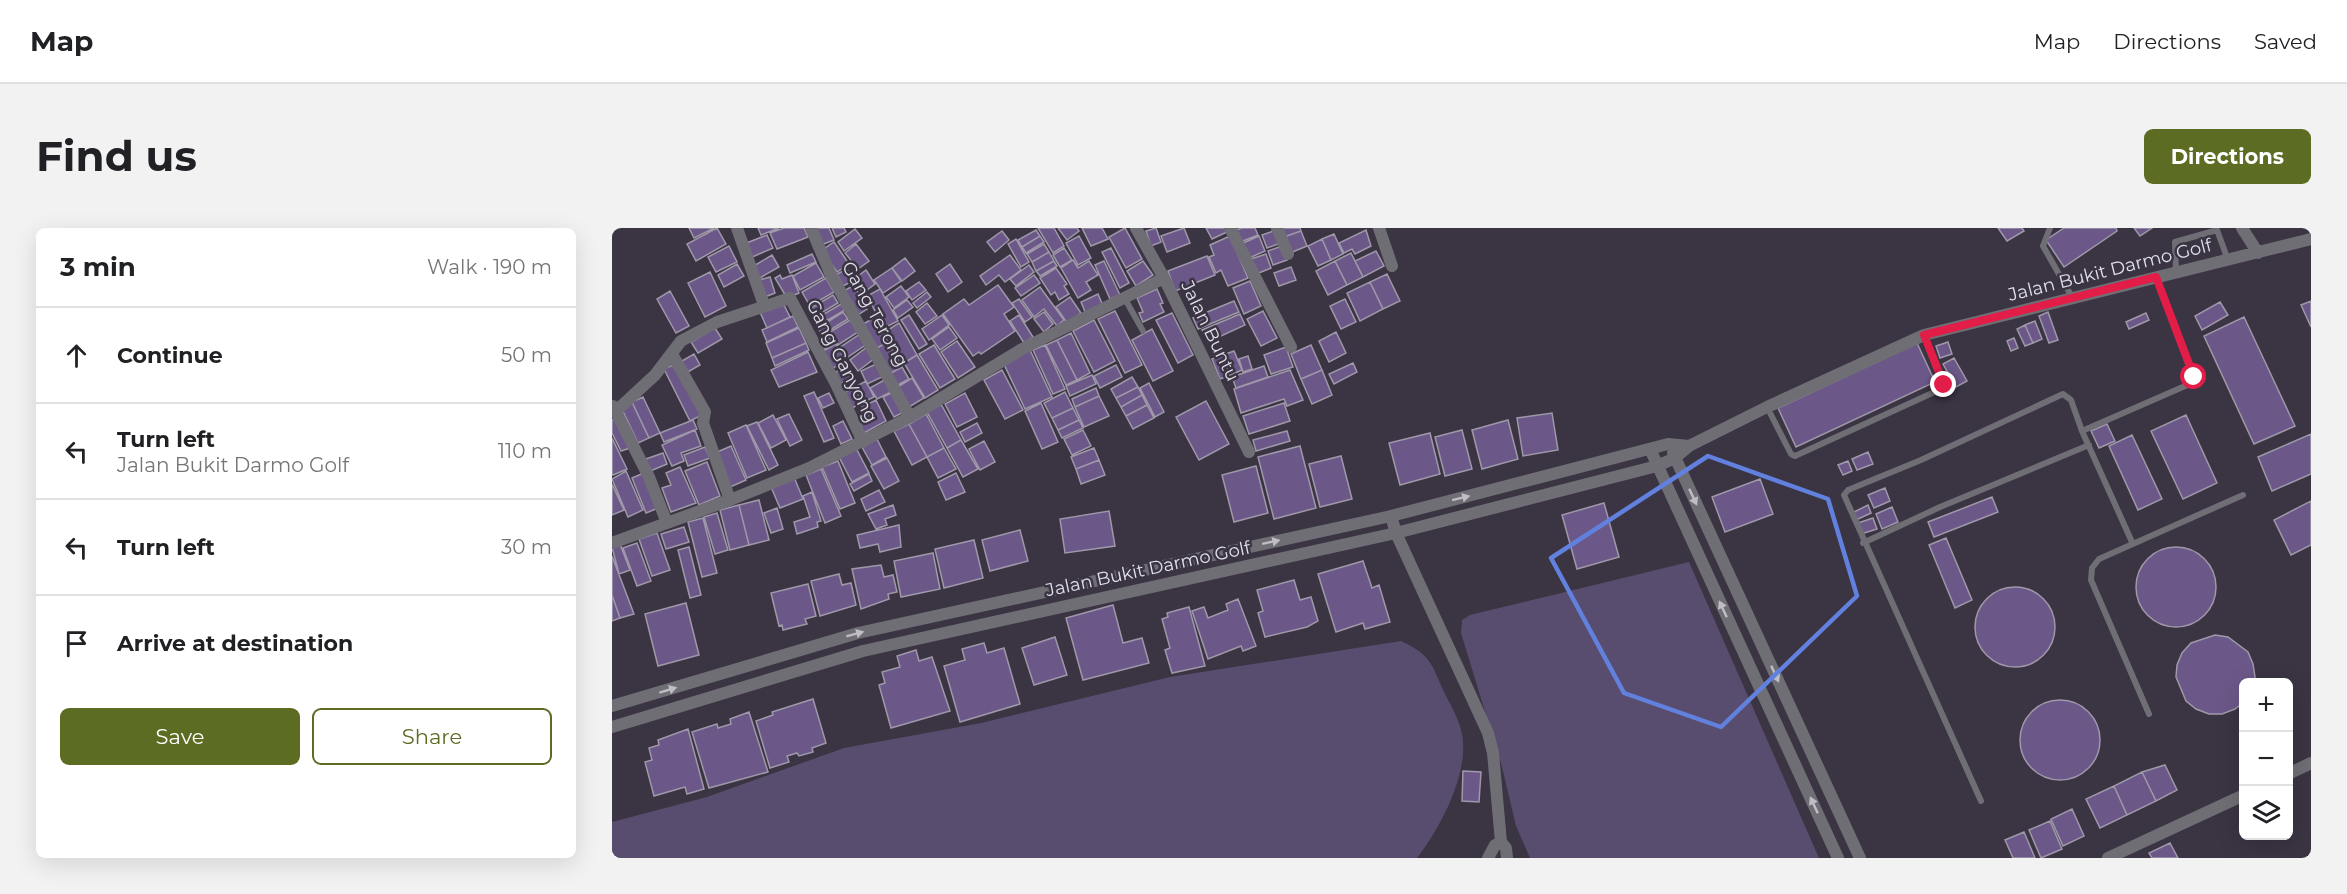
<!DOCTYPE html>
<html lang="en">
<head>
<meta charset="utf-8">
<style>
	:root { --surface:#fff; --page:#f2f2f2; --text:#202124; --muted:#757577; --line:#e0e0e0; --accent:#5c6c22 }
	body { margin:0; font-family:Montserrat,sans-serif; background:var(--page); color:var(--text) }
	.controls { position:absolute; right:18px; bottom:18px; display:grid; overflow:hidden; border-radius:9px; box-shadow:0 6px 24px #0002 }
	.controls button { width:54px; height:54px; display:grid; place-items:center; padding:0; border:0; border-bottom:2px solid var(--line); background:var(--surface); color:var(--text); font:30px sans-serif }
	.stop { position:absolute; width:18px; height:18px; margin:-14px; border:4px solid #e11d48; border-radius:50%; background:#fff }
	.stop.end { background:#e11d48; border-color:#fff; box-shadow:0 2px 6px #0008 }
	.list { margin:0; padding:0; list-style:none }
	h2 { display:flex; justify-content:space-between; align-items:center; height:78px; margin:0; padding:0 24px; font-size:26px }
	h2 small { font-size:20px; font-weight:400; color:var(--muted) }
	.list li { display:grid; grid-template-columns:39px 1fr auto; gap:18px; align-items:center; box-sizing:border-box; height:96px; padding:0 24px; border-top:2px solid var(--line) }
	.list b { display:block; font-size:22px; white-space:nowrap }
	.list p { margin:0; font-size:20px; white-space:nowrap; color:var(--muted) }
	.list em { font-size:20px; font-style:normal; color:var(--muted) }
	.actions { display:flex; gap:12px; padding:18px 24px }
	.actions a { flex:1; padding:14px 0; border:2px solid var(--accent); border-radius:9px; text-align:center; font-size:21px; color:var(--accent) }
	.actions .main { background:var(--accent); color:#fff }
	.icon { flex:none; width:33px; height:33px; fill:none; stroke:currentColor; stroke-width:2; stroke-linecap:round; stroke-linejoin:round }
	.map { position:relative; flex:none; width:1699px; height:630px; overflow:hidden; border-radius:9px }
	header { display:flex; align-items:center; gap:36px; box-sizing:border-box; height:84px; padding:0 30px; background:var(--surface); border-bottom:2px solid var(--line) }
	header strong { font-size:28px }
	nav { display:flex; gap:33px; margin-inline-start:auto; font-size:21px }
	.intro { display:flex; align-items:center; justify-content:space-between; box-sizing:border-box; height:144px; padding:0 36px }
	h1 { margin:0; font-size:42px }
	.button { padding:15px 27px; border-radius:9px; background:var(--accent); color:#fff; font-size:21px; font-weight:700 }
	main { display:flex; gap:36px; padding:0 36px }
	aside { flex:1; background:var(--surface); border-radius:9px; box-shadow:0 6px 24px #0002 }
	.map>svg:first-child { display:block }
	.grass { fill:#594d6f }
	.building { fill:#6b5889; stroke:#9e98a9; stroke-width:1.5 }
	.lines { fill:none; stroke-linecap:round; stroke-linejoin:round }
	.service { stroke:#706e75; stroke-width:6 }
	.minor { stroke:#706e75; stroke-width:12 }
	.oneway { fill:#c0bdc6 }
	.route { stroke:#e11d48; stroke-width:8 }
	.marked { fill:none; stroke:#6281de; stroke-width:4.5; stroke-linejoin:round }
	.labels { text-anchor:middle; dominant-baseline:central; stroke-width:5; stroke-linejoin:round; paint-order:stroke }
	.street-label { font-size:18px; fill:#e2dfe9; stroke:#3a3443 }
</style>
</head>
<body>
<header>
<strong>Map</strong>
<nav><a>Map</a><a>Directions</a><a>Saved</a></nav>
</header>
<div class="intro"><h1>Find us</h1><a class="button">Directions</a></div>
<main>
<aside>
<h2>3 min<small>Walk · 190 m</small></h2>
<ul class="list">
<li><svg class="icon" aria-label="ahead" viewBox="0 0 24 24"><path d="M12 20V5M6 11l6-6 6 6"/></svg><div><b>Continue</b></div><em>50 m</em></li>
<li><svg class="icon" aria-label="left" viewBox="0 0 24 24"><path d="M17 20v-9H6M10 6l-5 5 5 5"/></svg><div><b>Turn left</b><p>Jalan Bukit Darmo Golf</p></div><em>110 m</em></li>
<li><svg class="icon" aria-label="left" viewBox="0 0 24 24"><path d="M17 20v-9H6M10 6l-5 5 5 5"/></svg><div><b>Turn left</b></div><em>30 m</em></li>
<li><svg class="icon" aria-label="arrive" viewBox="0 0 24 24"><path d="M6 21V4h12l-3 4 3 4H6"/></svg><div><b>Arrive at destination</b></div></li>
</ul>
<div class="actions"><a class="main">Save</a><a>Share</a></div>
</aside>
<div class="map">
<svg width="1699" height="630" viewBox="0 0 1699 630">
	<rect width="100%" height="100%" fill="#3a3443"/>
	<path class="grass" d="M1077,334l130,296h-289l-14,-32 -14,-59 -41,-134 1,-13 8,-5z
		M789,413c30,14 30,22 43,51 6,12 14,25 17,38 11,39 -21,99 -44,128h-805v-36l95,-25 137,-49 137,-25 189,-46z"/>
	<path class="building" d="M77,0h25l-20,10z
		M105,0l9,16 -30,17 -9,-17z
		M146,0h21l-18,7z
		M172,0h20l4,9 -31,12 -7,-16z
		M202,0h15l5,12 -13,5z
		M220,0h12l2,4 -10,5z
		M426,0h16l10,18 -11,7z
		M446,0h19l2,3 -12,9z
		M470,0h20l6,11 -17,7z
		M513,0l17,31 -16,9 -17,-31z
		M544,0l5,14 -10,4 -5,-15z
		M572,0l6,15 -23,9 -6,-16z
		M594,0h22l1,3 -17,8z
		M630,0h13l3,7 -20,8 -5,-12z
		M669,0h19l1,3 -17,6z
		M1386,0h24l2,3 -17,10z
		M1452,0h52l1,3 -53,36 -18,-27z
		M1522,0h18l-12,8z
		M243,1l7,9 -18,13 -6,-9z
		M424,2l4,6 -18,11 -4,-7z
		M664,2l5,13 -14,5 -5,-13z
		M754,2l5,16 -16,8 -3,-5 -8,4 -5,-10z
		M390,3l7,9 -14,12 -8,-10z
		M689,3l6,15 -17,7 -6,-16z
		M722,6l9,20 -12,6 -9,-21z
		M155,7l6,13 -23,10 -6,-14z
		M428,8l4,6 -18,11 -4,-6z
		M467,8l12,22 -13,7 -12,-22z
		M618,8l18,42 -20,8 -7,-16 -5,3 -7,-16 5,-2 -4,-10z
		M647,8l6,15 -18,8 -6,-15z
		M404,11l13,23 -8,5 -13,-23z
		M710,11l9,21 -13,6 -10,-20z
		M222,14l15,22 -12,8 -15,-22z
		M244,16l13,17 -11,8 -13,-16z
		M432,16l5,8 -17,10 -5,-8z
		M117,18l8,16 -21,10 -8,-15z
		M670,18l5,14 -14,5 -5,-14z
		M452,20l8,12 -12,7 -7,-12z
		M499,20l18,35 -9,5 -18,-36z
		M764,23l8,15 -21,11 -8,-16z
		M437,24l5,9 -18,10 -4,-9z
		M739,25l12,24 -16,8 -12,-24z
		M200,26l4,8 -26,11 -3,-8z
		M654,26l5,14 -17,7 -6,-15z
		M160,27l7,12 -21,12 -6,-12z
		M398,27l11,15 -16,12 -6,-7 -13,10 -6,-9z
		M595,28l8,19 -40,16 -7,-20z
		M293,30l10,13 -13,10 -10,-13z
		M461,32l5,8 11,-7 9,14 -12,7 5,8 -13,8 -17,-30z
		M442,33l3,5 -17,10 -4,-5z
		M492,33l16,34 -10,4 -15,-34z
		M531,33l10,14 -17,11 -9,-15z
		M723,33l12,24 -19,10 -12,-24z
		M204,35l8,14 -24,13 -7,-14z
		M125,36l7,12 -20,11 -6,-12z
		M338,36l12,18 -14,10 -12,-18z
		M417,37l5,7 -18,14 -6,-7z
		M679,39l5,13 -17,6 -5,-13z
		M280,40l9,13 -18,12 -9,-13z
		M444,40l11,16 -3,2 5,8 -10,6 -4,-8 -4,3 -11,-17z
		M235,41l6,12 -10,5 -6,-12z
		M254,42l9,14 -12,9 -9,-14z
		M98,44l16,34 -21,11 -17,-34z
		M775,46l13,27 -17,8 -13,-27z
		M168,47l2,4 10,-4 7,18 -12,5 -12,-20z
		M422,47l6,8 -19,13 -6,-8z
		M158,49l5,16 -10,4 -6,-17z
		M214,50l8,14 -24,14 -8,-14z
		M638,53l11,25 -17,8 -11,-26z
		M307,54l7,8 -14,10 -6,-9z
		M758,54l13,27 -23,12 -13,-28z
		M242,57l13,24 -9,6 -14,-24z
		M386,57l16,22 -10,7 11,17 -34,23 -2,-2 -6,4 -30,-42 21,-15 5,6z
		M289,58l8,11 -15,11 -8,-11z
		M428,59l24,33 -7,6 -13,-17 -10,8 -12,-17z
		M268,61l18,32 -14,7 -17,-32z
		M545,61l6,14 -3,1 4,8 -21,10 -4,-9 4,-1 -6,-14z
		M58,63l19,35 -13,7 -19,-34z
		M315,64l4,5 -14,11 -4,-5z
		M486,66l5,12 -17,8 -5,-12z
		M221,67l5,8 -22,13 -5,-8z
		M458,69l11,16 -14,10 -11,-16z
		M407,71l13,18 -7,5 -13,-19z
		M733,71l11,23 -15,7 -11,-23z
		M295,72l6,7 -15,11 -5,-8z
		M170,73l8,16 -23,11 -7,-16z
		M622,73l5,11 -41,17 -5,-11z
		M1699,73v26l-10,-22z
		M1608,74l8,13 -26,15 -7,-14z
		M315,75l10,13 -12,8 -9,-12z
		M229,76l4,6 -24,14 -4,-6z
		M503,83l27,54 -17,8 -27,-54z
		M651,83l14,27 -16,8 -14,-27z
		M231,84l5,7 -26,16 -4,-7z
		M432,84l9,12 -9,8 -10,-13z
		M1436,84l10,28 -9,3 -10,-27z
		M560,85l21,42 -15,8 -22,-43z
		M1534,85l3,7 -20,9 -3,-7z
		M628,86l5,11 -37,17 -6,-12z
		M297,87l18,29 -8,5 -18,-29z
		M330,87l7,10 -20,15 -7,-11z
		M407,87l14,22 -9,6 -14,-22z
		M181,88l5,11 -31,15 -5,-12z
		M1632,89l51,109 -41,18 -50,-108z
		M262,90l14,24 -13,7 -14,-24z
		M238,92l8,12 -20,13 -8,-13z
		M482,92l21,41 -21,11 -21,-41z
		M1423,93l7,18 -9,4 -8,-18z
		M287,95l18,32 -13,8 -18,-32z
		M1413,97l8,18 -8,3 -8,-17z
		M337,99l8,11 -17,12 -8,-11z
		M103,100l7,11 -24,14 -7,-11z
		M187,100l7,15 -34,15 -6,-15z
		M540,101l21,42 -20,10 -21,-41z
		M724,104l10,21 -17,9 -10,-21z
		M459,105l19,40 -13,7 -20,-40z
		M248,106l7,10 -22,15 -6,-11z
		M217,108l4,8 -13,8 -5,-9z
		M1402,110l4,10 -7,3 -4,-10z
		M445,112l20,40 -11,5 -20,-40z
		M345,113l18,26 -17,11 -17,-26z
		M276,114l14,25 -13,7 -14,-25z
		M1336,114l4,12 -12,4 -4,-12z
		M194,115l3,7 -34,16 -3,-8z
		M1305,115l18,39 -139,65 -18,-39z
		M224,116l10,17 -15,8 -10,-17z
		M322,117l21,34 -15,9 -21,-34z
		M433,117l20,44 -12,5 -20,-44z
		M699,117l11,25 -21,9 -10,-25z
		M255,119l8,11 -17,13 -8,-11z
		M674,119l7,20 -22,7 -7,-19z
		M418,122l22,47 -27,12 -22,-47z
		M622,123l8,19 -11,5 -8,-20z
		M196,124l9,20 -38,15 -8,-17z
		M82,126l6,11 -14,8 -6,-11z
		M305,127l21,35 -13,8 -21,-35z
		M611,127l8,20 -11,4 -8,-20z
		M636,128l4,13 -9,3 -4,-13z
		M1342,130l13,23 -11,6 -13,-23z
		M741,135l4,9 -23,12 -5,-10z
		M63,136l27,51 -12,6 -26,-52z
		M264,136l6,13 -15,7 -6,-13z
		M504,137l6,12 -22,11 -6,-12z
		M236,138l6,11 -16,8 -6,-11z
		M652,138l4,11 -32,11 -4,-11z
		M290,139l7,12 -13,7 -7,-12z
		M390,142l21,40 -18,9 -21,-39z
		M678,142l13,30 -16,6 -3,-7 -43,14 -7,-24z
		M710,142l10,25 -20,9 -11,-25z
		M480,147l4,9 -26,12 -4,-10z
		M520,149l6,10 -22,11 -5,-9z
		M276,150l7,12 -18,9 -7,-11z
		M300,150l12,20 -15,9 -13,-19z
		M254,153l8,16 -24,12 -8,-15z
		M537,155l15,29 -9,5 -15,-29z
		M526,159l4,8 -21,12 -5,-9z
		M484,160l3,8 -24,11 -3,-8z
		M202,164l20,46 -10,4 -20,-46z
		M453,164l8,16 -21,10 -8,-15z
		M217,165l5,10 -11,5 -5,-10z
		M279,165l11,20 -8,4 -11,-20z
		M353,165l12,24 -20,10 -12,-23z
		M530,167l5,10 -21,11 -5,-9z
		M487,168l10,20 -25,11 -9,-20z
		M31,169l17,36 -11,5 -17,-36z
		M264,172l10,21 -22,12 -5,-8 9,-5 -6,-13z
		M594,173l23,43 -30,16 -23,-43z
		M20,174l17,36 -11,5 -17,-36z
		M429,175l17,39 -16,7 -17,-38z
		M672,175l6,18 -41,13 -6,-18z
		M329,176l20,36 -14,8 -20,-36z
		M535,177l7,13 -21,11 -7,-13z
		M461,180l6,12 -21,10 -6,-12z
		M940,185l6,37 -35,6 -6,-38z
		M177,186l13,26 -12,6 -13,-27z
		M314,186l18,34 -17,9 -18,-33z
		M161,187l13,25 -15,8 -13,-25z
		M1574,187l31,68 -34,16 -32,-68z
		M4,191l14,29 -9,3 -9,-18v-13z
		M81,192l4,9 -33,13 -4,-9z
		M467,192l4,8 -21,10 -4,-8z
		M896,192l10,39 -36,10 -10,-39z
		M231,193l9,18 -11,5 -8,-18z
		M145,194l21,43 -9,5 -22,-44z
		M365,195l5,10 -17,9 -5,-10z
		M297,196l18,33 -15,8 -18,-34z
		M1495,196l8,17 -16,7 -8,-17z
		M134,197l20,45 -19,8 -19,-45z
		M83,202l6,16 -20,7 3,8 -12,5 -10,-21z
		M471,202l8,16 -19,9 -8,-16z
		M850,202l10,39 -27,7 -10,-39z
		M675,203l3,10 -34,10 -3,-11z
		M818,205l10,41 -40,11 -11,-42z
		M1699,206v40l-39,17 -14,-34z
		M1520,207l30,64 -24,11 -29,-64z
		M0,210l15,31 -14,6 -1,-2z
		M265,211l9,18 -14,8 -10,-18z
		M349,212l17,29 -15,8 -16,-29z
		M372,213l11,21 -15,8 -11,-21z
		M119,218l15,34 -16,7 -15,-34z
		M688,218l16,62 -42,11 -16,-62z
		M93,219l5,11 -22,8 -4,-11z
		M244,220l13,25 -17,9 -13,-25z
		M332,220l12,21 -18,9 -11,-21z
		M482,220l5,12 -23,9 -5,-12z
		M1256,224l5,12 -16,6 -5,-11z
		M51,225l4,11 -19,8 -5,-12z
		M729,228l11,43 -32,8 -11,-43z
		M275,230l12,23 -15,8 -13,-23z
		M487,232l6,15 -24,9 -5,-15z
		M226,233l17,42 -15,6 -18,-42z
		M1236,233l4,10 -9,4 -5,-10z
		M95,234l13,34 -21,9 -14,-34z
		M644,238l12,47 -34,9 -12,-47z
		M68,239l16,36 -25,9 -9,-24 9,-3 -5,-12z
		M209,241l20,47 -16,7 -19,-48z
		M14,243l17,39 -15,7 -16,-38z
		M32,245l14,35 -12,5 -14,-35z
		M344,245l9,19 -19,8 -8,-18z
		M257,246l3,7 -18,10 -4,-7z
		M182,249l9,22 -23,9 -9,-21z
		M1148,251l13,35 -48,18 -13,-35z
		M0,256l12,26 -12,5z
		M1273,260l5,13 -16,7 -6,-13z
		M267,262l6,12 -19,9 -5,-12z
		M200,264l9,29 -4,1 1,5 -21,7 -3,-12 16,-5 -7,-21z
		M1380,269l6,15 -64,25 -6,-15z
		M147,272l10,40 -20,5 -10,-40z
		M1699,273v44l-20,10 -17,-35z
		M992,275l15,54 -42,12 -15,-54z
		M127,277l10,40 -19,5 -10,-40z
		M281,277l3,10 -11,4 2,6 -11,4 -8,-15z
		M1256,277l3,8 -15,7 -4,-7z
		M1280,279l6,15 -16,7 -6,-15z
		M165,280l6,21 -12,4 -7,-20z
		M497,283l6,35 -50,7 -5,-34z
		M105,285l11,37 -13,4 -11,-37z
		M91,290l14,55 -15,4 -14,-55z
		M1261,290l4,11 -16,5 -3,-11z
		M287,297l2,22 -21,5 -2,-8 -18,4 -3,-13z
		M72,299l5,15 -23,7 -5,-15z
		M408,302l8,31 -38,10 -8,-31z
		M45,305l13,37 -18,6 -13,-37z
		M1334,310l26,62 -17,8 -26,-63z
		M362,312l9,38 -39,10 -9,-39z
		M25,315l14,38 -14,5 -14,-38z
		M8,316l10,26 -11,4 -7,-27z
		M1524 359a40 40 0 1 1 80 0a40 40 0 1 1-80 0Z
		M77,319l12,48 -11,3 -12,-48z
		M321,325l7,36 -39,8 -7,-36z
		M0,328l22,58 -14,4 -8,-23z
		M751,333l9,27 7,-3 11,37 -25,7 -2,-6 -27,9 -18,-58z
		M269,337l3,12 9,-2 4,17 -9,2 1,5 -28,10 -9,-40z
		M227,346l3,11 9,-2 5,22 -36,11 -9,-35z
		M682,352l6,20 11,-3 7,24 -11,6 -42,10 -7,-24 5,-2 -6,-21z
		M196,356l8,32 -11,3 2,5 -24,6 -1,-5 -3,1 -8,-33z
		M1363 399a40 40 0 1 1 80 0a40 40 0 1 1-80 0Z
		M0,367l8,23 -8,3z
		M626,371l18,47 -13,5 -2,-5 -33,13 -16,-48 12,-4 4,11 20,-8 -2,-6z
		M74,375l13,52 -41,11 -13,-52z
		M501,377l10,38 19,-5 7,25 -66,17 -17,-62z
		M577,379l16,59 -33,7 -7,-23 5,-2 -8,-29 6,-2 -1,-4z
		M1603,407l13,2 20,15 5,12 2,13 -1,5h-10v20l-9,7 -13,5h-13l-13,-5 -10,-8 -10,-24 1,-12 5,-12 9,-10z
		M443,409l12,38 -33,10 -12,-37z
		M372,415l3,10 17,-5 16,56 -60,18 -16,-56 21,-6 -3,-11z
		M304,422l3,11 13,-4 18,54 -59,17 -12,-43 6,-2 -3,-11 18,-5 -3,-11z
		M201,471l13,44 -14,5 1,4 -14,4 -2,-3 -10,3 2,6 -19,6 -14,-47 17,-6 -1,-3z
		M1408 512a40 40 0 1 1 80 0a40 40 0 1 1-80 0Z
		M137,484l19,60 -59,16 -17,-56 25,-8 1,4 13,-4 -1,-5z
		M76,501l16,60 -17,5 -2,-7 -31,9 -9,-34 7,-2 -3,-12 10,-3 -1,-5z
		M1553,537l12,25 -21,11 -14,-29z
		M851,543l18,1 -2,30 -17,-1z
		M1530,544l14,29 -29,14 -13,-29z
		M1502,558l13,29 -27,13 -14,-29z
		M1460,581l12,27 -21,10 -12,-27z
		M1438,593l12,28 -21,9 -12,-28z
		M1412,604l11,26h-22l-8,-18z
		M1558,615l8,15h-26l-3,-5z"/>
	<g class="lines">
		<path class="service" d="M1438,0l-7,18 29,51
			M1564,44l-1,-30 42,-12 11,30
			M513,71l18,32
			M1155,179l24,47 4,2 146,-67 3,-4 -20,-50
			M1520,314l-50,-111 110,-48 2,-6 -38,-100
			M1251,315l77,-36 149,-62
			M1537,486l-58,-134 1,-12 7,-9 144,-64
			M1369,573l-137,-306 4,-5 73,-30 142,-66 8,6 11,31"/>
		<path class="minor" d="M125,0l27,77
			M199,0l19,45 80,144
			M524,0l28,50 85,174
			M618,0l61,119
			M665,0l11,26
			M767,0l13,38
			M1630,0l16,25
			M60,126l33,58 -2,11 27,77
			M1,178l36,71 18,46
			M4,183l39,-36 26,-34 36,-19 73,-24 46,86 27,58
			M1077,218l78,-39 157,-72 387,-96
			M1038,221l188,409
			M1061,225l187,405
			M779,288l5,17 92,200 5,20 8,89 5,6 1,10
			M0,315l118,-43 79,-32 101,-51 112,-68 142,-71
			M0,478l246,-73 533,-117 277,-72 21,2 -14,12 -18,8 -261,67 -533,118 -251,76
			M1676,546l23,-11
			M876,630l7,-13 6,-3
			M1496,630l136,-63"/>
	</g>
	<defs><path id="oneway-solid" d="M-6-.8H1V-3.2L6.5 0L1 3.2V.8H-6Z" transform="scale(1.5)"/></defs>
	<g class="oneway">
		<use href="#oneway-solid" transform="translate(1081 269) rotate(65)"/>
		<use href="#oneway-solid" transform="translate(849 270) rotate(-14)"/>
		<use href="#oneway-solid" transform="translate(659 314) rotate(-12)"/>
		<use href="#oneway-solid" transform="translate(1111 381) rotate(-115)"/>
		<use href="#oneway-solid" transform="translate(243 406) rotate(-15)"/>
		<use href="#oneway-solid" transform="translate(1163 446) rotate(65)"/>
		<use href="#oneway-solid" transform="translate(56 462) rotate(-17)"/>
		<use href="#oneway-solid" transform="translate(1202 577) rotate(-115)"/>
	</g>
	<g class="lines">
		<path class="route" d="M1332,157l-20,-50 232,-58 38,100"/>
	</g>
	<path class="marked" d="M1096,228l120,43 29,97 -136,131 -97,-34 -73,-135z"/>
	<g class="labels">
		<g class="street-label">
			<text transform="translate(1498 42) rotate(-14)">Jalan Bukit Darmo Golf</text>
			<text transform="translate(263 86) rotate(61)">Gang Terong</text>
			<text transform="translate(598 103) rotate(64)">Jalan Buntu</text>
			<text transform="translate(230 133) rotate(63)">Gang Ganyong</text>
			<text transform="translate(536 341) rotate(-12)">Jalan Bukit Darmo Golf</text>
		</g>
	</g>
</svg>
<div class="controls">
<button>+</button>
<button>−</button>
<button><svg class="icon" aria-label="layers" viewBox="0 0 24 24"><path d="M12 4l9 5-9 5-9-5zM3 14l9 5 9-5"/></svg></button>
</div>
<div class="stop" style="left:1582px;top:149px"></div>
<div class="stop end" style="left:1332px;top:157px"></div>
</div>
</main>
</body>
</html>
